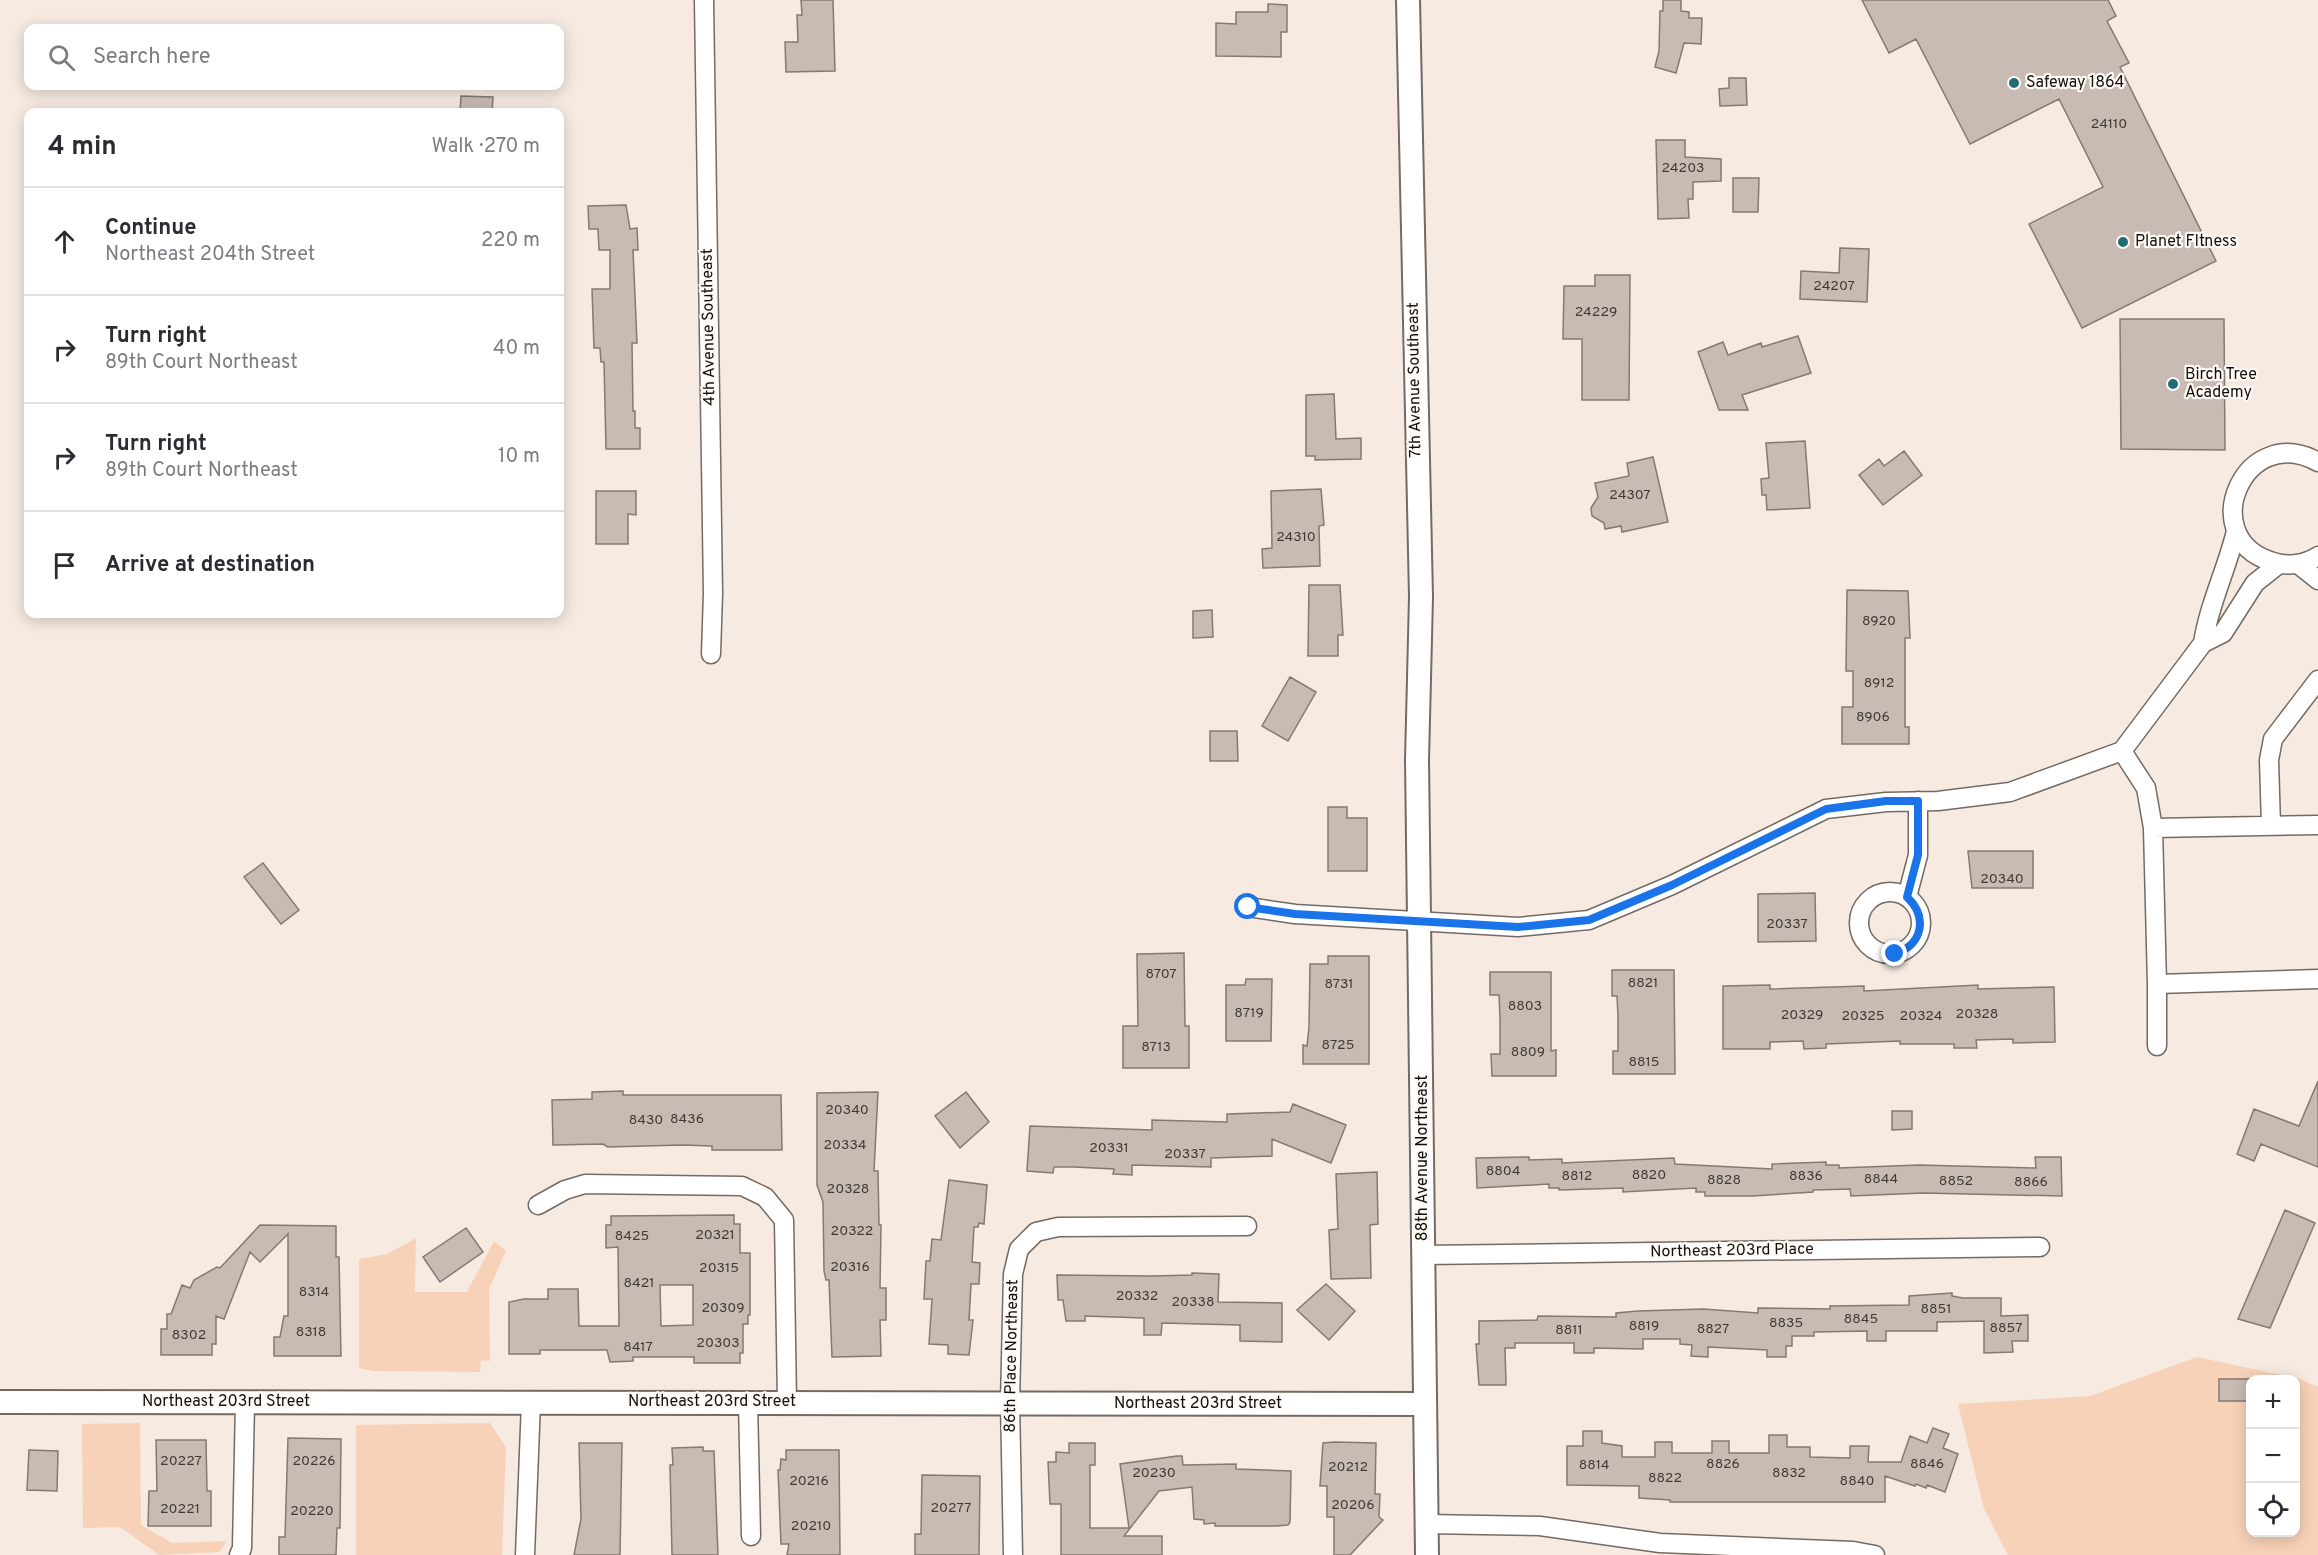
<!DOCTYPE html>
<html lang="en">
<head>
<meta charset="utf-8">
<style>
	:root { --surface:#fff; --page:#f2f2f3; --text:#2b2b33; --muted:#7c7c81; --line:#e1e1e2 }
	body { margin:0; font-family:Overpass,sans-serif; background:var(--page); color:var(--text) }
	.controls { position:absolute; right:18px; bottom:18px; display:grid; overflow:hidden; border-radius:12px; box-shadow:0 3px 15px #0003 }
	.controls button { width:54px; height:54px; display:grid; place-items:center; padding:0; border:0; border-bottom:2px solid var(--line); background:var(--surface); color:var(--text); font:30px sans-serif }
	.stop { position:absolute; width:18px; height:18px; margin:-14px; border:4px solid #1a73e8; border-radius:50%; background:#fff }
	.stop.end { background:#1a73e8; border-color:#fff; box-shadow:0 2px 6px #0008 }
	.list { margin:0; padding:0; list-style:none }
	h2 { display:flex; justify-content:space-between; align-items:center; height:78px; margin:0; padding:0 24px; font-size:26px }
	h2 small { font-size:20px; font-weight:400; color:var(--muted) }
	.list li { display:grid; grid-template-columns:39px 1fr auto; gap:18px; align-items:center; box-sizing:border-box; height:108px; padding:0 24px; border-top:2px solid var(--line) }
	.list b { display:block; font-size:22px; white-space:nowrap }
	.list p { margin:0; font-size:20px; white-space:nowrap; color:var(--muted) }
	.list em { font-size:20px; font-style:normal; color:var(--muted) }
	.icon { flex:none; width:33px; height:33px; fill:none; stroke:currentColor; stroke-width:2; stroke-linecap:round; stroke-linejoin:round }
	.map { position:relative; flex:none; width:2318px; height:1555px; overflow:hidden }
	.search { position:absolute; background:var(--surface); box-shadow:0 3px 15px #0003; left:24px; top:24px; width:540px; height:66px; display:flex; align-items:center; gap:15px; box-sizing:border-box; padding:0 21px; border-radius:12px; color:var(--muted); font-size:22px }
	.panel { position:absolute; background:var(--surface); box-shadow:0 3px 15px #0003; left:24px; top:108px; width:540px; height:510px; border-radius:12px }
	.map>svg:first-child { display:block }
	.green { fill:#f8d2b8; fill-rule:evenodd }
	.building { fill:#c7bbb3; stroke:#857972; stroke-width:1.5; fill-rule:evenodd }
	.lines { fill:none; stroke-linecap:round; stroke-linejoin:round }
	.minor-casing { stroke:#756a63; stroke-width:21 }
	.tertiary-casing { stroke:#756a63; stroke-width:26 }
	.minor { stroke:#fff; stroke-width:18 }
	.tertiary { stroke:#fff; stroke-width:22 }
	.route { stroke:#1a73e8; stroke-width:8 }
	.poi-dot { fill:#216c74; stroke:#fef9f5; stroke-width:2 }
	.labels { text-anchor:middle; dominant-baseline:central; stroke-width:4.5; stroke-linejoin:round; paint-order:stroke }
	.number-label { font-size:14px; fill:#403a36 }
	.poi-label { font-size:16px; fill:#130f0c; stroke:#fef9f5; text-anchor:start }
	.street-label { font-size:16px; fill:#130f0c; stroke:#fef9f5 }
</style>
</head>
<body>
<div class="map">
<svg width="2318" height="1555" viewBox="0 0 2318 1555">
	<rect width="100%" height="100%" fill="#f6eae1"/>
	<path class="green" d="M416,1238l-1,54h52l27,-51 12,10 -17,38 1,72 -9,-1 -1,12 -107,-1 -14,-3v-109l28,-5z
		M2197,1357l103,22 18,8v168h-310l-24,-46 -26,-105 132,-8zM2250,1380h46v152h-46z
		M140,1423l1,102 31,18 55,-2 -8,11 -60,3 -39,-28 -37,1 -1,-104z
		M490,1423l16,24 -4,108h-146v-130z"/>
	<path class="building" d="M801,0h32l2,71 -49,1 -1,-30h13l-1,-27h5z
		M1663,0h18v11l8,1v6h13l-1,26 -17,-1 -8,30 -21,-6 4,-16 1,-40h3z
		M1862,0h246l8,16 -9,5 22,42 -9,4 96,194 -134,67 -53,-104 74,-37 -44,-88 -89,45 -54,-105 -27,14z
		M1268,4l19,1v27h-6v25l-65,-1v-33l20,1v-12h32z
		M1729,78h17l1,27 -27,1 -1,-17 10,-1z
		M461,96l32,1 -1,15h-32z
		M1656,140h29v17l36,2v22l-28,1v17h-5l1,19 -31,1z
		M1733,178h26l-1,34h-25z
		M626,205l4,24 7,-1 1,22h-5l4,93h-5l1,68h2v17h5v21h-34l-2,-87h-3l-1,-14h-6l-2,-59h18v-39h-11l-1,-21h-9l-1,-23z
		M1840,248l29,1 -2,53 -67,-3 1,-28 38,2z
		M1595,275h35l-1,125h-47v-61h-19l1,-53h31z
		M2120,319h104l1,131 -104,-1z
		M1798,336l13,37 -69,22 6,15h-29l-21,-58 25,-10 5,13 33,-12 1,4z
		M1334,394l2,45 25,-1v21l-46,1v-4h-9v-61z
		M1805,441l5,67 -43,2 -1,-15h-4l-1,-16 8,-1 -3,-35z
		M1904,451l18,24 -39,30 -24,-30 20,-16 5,7z
		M1653,457l15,65 -46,10 -1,-6 -16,3 -1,-6 -12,-7 -1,-8 7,-11 -3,-14 34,-7 -2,-13z
		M1321,489l3,36 -5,1 1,40 -57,2 -1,-19 10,-1 -1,-57z
		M596,491h40v24l-8,-1v30h-32z
		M1309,585h31l3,50h-5v21h-30z
		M1847,590l61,1 2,47h-5v89h4v17h-67v-37h11v-36h-7z
		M1212,610l1,27 -20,1v-27z
		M1290,677l26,15 -28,49 -26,-15z
		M1210,731h27l1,30h-28z
		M1328,807h19v11h20v53h-39z
		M1968,851h65v37h-61z
		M263,863l36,47 -18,14 -37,-47z
		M1815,893l1,48 -58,1v-48z
		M1184,953l1,73h4v42h-66v-42h15l-1,-72z
		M1328,956h41v108h-66v-19l4,1 2,-19 1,-63h18z
		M1612,970h62l1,104h-62v-23h5v-35l-1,-20h-5z
		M1490,972h61v79l5,-1v26h-64l-1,-22h9v-36l-1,-23h-9z
		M1246,979h26l-1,62h-45v-56h19z
		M1770,985v4l94,-3v5l114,-6v4l76,-2 1,55 -42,1v-4l-37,1 1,8h-23v-4h-54v-3l-74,3v4l-22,1 -1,-8 -33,1v7h-47v-63z
		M2318,1081v86l-57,-23 -7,17 -17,-7 17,-45 45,17z
		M623,1091v4h158l1,55h-70v-4l-30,-1 -74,2 -5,-3 -50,1 -1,-45 40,-1v-7z
		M878,1092l-4,79h4l1,54h2l-1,63h6v32h-6l1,36 -49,1 -3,-77h-3l-2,-9 -1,-69 -6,-17v-92z
		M966,1092l23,30 -29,26 -25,-32z
		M1293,1104l53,21 -15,38 -59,-24v17l-61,2v9l-79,-2v10l-19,-1 1,-5 -40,-2h-20l-1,6 -26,-2 3,-45 122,4v-10l75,2v-8l63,-2z
		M1892,1111h20v18l-20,1z
		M1529,1157v3l33,-1v4l112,-5 1,6 97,5v-5l54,-2v3h13v3l80,-3 117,3 -1,-11h26l1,39 -139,-3 -72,3 -1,-7 -37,1v2l-61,4h-47v-4h-9v-4l-73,4v-4l-64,2v-2h-10v-4l-72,4 -1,-30z
		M1377,1172l1,52 -8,1 1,53 -40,1 -2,-49 9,-1 -2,-55z
		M949,1180l38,5 -3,39 -5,-1 -1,4h-4l-2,35 8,1 -1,21h-8l-2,36h4l-4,35 -21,-1v-9l-19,-1 3,-45h-8l2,-38h4l2,-22 9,1z
		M2285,1210l30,13 -45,105 -32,-9z
		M734,1215v9h6v29h10v62h-2v9h-5v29h-3v10h-46v-6h-61v4l-23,1 -3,-12h-67v4h-31v-52l15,-3h24v-10h30l1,37h40l-1,-79 -12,1v-23h5v-9zM660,1285h33v40l-32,1z
		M260,1225l76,1v31h3l2,99h-67v-19h6l4,-21h4v-82l-28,28 -10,-10 -26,67 -8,-3v28h-4v11h-51v-26h6v-15h4l11,-29 8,3 4,-8 23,-13 3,1z
		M466,1228l17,24 -43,30 -17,-25z
		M1192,1273l27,1 -1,28 64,1v39l-42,-1v-16l-78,-2 -1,12h-17v-17l-59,-2v5h-19l-3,-21h-5l-1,-25 96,1 39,-1z
		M1326,1284l29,27 -26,29 -32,-30z
		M1952,1293v3l11,2h38v18l27,-1v26h-16l1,11 -29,1v-32l-47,1v9h-51v10h-19v-10l-53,1v4h-22v10h-6v11h-19v-7l-59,-3v10l-17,-1 1,-11 -12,-1v-5h-37v10l-49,-1v5h-20v-10h-59v5h-10l1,37h-27l-3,-41h3v-23l58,-1 1,-4 78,1v-4l22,-2 65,-2 55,4v-5l72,1v-3l79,-1v-9z
		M2219,1379h31v22h-31z
		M1933,1428l16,6 -6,14 15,6 -13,38 -18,-7 -1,3 -10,-4 -1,2 -30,-10v26h-215v-2l-31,-2v-12l-72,-1v-39h16v-15h19v12l20,3v11h33v-15h17v11h40v-12h17v12h40v-18h18v12h23v10l40,1v-12h19l-1,16h33l9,-26 17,7z
		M288,1438l53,1 -1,89h-3l-1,27h-57v-18h6z
		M156,1440h50l1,51h4v35h-63l1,-35h8z
		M1334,1442l42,1 -1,51h5l-1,23 4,3 -33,35h-16v-38h-7v-31h-7l3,-43z
		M579,1443h43l-2,112h-46l7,-36z
		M1069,1443h26v22h-5v63h39l-9,-64 57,-8h5l1,9 53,-1v5l55,2 -1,51 -2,3 -12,1h-61v-3l-11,1v-4l-10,-1 -2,-32 -33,4 -35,45h38v19h-101v-51h-11l-2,-42h8v-10l13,1z
		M703,1447v4h11l4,104h-46l-2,-90h3l-1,-17z
		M29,1450l29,1 -1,40 -30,-1z
		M786,1450h53l1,105h-53l2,-11h-8l-3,-74h2l1,-11 5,1z
		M922,1475l58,1 -1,79h-64v-21h6z"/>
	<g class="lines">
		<g class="minor-casing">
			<path id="minor" d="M704,0l9,593 -2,61
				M2318,462c-73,-41 -123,74 -48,99 16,6 34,4 48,-5
				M2298,564l20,16
				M2203,643c6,-39 24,-74 33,-112
				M2122,751l24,37 7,40 4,156 161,-5
				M2122,751l81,-108 20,-10 32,-50 24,-19
				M2271,826l-2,-66 4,-21 45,-59
				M2153,828l165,-3
				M1859 923a31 31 0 1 1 62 0a31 31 0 1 1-62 0Z
				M1907,897l11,-42v-54
				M1248,907l47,7 223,13 71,-7 83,-35 154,-76 60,-7 52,-1 72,-9 112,-41
				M2157,1046v-62
				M538,1205l27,-15 20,-6 157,2 23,11 19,23 3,181
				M1423,1255l617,-8
				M748,1402l3,134
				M1426,1524l114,2 120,17 193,8 22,4
				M239,1555l3,-7 3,-146
				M525,1555l6,-153
				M1013,1555l-3,-153 3,-128 6,-25 17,-17 22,-5 189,-1"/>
		</g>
		<g class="tertiary-casing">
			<path id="tertiary" d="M1408,0l13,597 -4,163 10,795
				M0,1402l1424,2"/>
		</g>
		<use href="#minor" class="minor"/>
		<use href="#tertiary" class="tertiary"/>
	</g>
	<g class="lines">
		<path class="route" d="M1248,907l47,7 223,13 71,-7 83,-35 154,-76 60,-8h32v54l-11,42c21,20 16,47 -12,57"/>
	</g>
	<g class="poi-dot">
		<circle cx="2014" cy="83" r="6"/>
		<circle cx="2123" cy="242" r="6"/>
		<circle cx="2173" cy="384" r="6"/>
	</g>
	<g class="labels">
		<g class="number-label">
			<text x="2109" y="124">24110</text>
			<text x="1683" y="168">24203</text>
			<text x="1834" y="286">24207</text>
			<text x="1596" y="312">24229</text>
			<text x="1630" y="495">24307</text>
			<text x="1296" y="537">24310</text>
			<text x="1879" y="621">8920</text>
			<text x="1879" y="683">8912</text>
			<text x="1873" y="717">8906</text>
			<text x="2002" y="879">20340</text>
			<text x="1787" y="924">20337</text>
			<text x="1161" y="974">8707</text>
			<text x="1643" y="983">8821</text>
			<text x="1339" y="984">8731</text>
			<text x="1525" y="1006">8803</text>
			<text x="1249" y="1013">8719</text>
			<text x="1977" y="1014">20328</text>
			<text x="1802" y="1015">20329</text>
			<text x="1863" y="1016">20325</text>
			<text x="1921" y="1016">20324</text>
			<text x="1338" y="1045">8725</text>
			<text x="1156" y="1047">8713</text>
			<text x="1528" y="1052">8809</text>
			<text x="1644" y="1062">8815</text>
			<text x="847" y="1110">20340</text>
			<text x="687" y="1119">8436</text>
			<text x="646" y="1120">8430</text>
			<text x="845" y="1145">20334</text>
			<text x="1109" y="1148">20331</text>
			<text x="1185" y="1154">20337</text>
			<text x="1503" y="1171">8804</text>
			<text x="1649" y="1175">8820</text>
			<text x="1577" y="1176">8812</text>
			<text x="1806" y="1176">8836</text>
			<text x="1881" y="1179">8844</text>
			<text x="1724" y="1180">8828</text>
			<text x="1956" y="1181">8852</text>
			<text x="2031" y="1182">8866</text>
			<text x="848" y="1189">20328</text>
			<text x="852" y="1231">20322</text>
			<text x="715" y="1235">20321</text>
			<text x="632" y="1236">8425</text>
			<text x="850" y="1267">20316</text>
			<text x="719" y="1268">20315</text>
			<text x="639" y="1283">8421</text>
			<text x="314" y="1292">8314</text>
			<text x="1137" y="1296">20332</text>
			<text x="1193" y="1302">20338</text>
			<text x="723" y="1308">20309</text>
			<text x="1936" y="1309">8851</text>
			<text x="1861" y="1319">8845</text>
			<text x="1786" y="1323">8835</text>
			<text x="1644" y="1326">8819</text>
			<text x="2006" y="1328">8857</text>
			<text x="1713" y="1329">8827</text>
			<text x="1569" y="1330">8811</text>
			<text x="311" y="1332">8318</text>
			<text x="189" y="1335">8302</text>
			<text x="718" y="1343">20303</text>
			<text x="638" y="1347">8417</text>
			<text x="181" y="1461">20227</text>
			<text x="314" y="1461">20226</text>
			<text x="1723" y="1464">8826</text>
			<text x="1927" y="1464">8846</text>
			<text x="1594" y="1465">8814</text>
			<text x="1348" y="1467">20212</text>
			<text x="1154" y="1473">20230</text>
			<text x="1789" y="1473">8832</text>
			<text x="1665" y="1478">8822</text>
			<text x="809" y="1481">20216</text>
			<text x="1857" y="1481">8840</text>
			<text x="1353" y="1505">20206</text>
			<text x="951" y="1508">20277</text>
			<text x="180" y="1509">20221</text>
			<text x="312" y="1511">20220</text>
			<text x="811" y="1526">20210</text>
		</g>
		<g class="poi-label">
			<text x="2026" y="83">Safeway 1864</text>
			<text x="2135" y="242">Planet FItness</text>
			<text x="2185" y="375">Birch Tree<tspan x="2185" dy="18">Academy</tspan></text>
		</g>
		<g class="street-label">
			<text transform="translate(709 327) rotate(-91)">4th Avenue Southeast</text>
			<text transform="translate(1415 380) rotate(-91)">7th Avenue Southeast</text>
			<text transform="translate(1423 1158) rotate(-90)">88th Avenue Northeast</text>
			<text transform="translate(1732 1251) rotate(-1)">Northeast 203rd Place</text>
			<text transform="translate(1012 1356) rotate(-89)">86th Place Northeast</text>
			<text x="226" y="1402">Northeast 203rd Street</text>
			<text x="712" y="1402">Northeast 203rd Street</text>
			<text x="1198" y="1404">Northeast 203rd Street</text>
		</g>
	</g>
</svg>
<div class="controls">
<button>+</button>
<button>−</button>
<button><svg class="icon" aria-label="locate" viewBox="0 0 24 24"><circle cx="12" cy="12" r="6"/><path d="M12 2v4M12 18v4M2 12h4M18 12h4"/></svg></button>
</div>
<div class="stop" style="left:1248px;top:907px"></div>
<div class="stop end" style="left:1895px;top:954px"></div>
<div class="search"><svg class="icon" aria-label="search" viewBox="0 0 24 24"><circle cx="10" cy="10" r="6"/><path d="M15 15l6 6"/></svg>Search here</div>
<section class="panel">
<h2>4 min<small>Walk · 270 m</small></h2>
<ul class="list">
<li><svg class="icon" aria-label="ahead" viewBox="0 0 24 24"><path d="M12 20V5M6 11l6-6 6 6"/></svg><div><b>Continue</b><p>Northeast 204th Street</p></div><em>220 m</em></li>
<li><svg class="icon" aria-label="right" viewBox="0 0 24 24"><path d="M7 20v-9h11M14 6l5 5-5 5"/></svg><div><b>Turn right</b><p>89th Court Northeast</p></div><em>40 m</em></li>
<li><svg class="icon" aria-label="right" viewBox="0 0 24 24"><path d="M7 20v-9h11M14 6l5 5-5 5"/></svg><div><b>Turn right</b><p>89th Court Northeast</p></div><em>10 m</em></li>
<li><svg class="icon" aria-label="arrive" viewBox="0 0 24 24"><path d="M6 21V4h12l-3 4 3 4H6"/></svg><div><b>Arrive at destination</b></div></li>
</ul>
</section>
</div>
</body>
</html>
